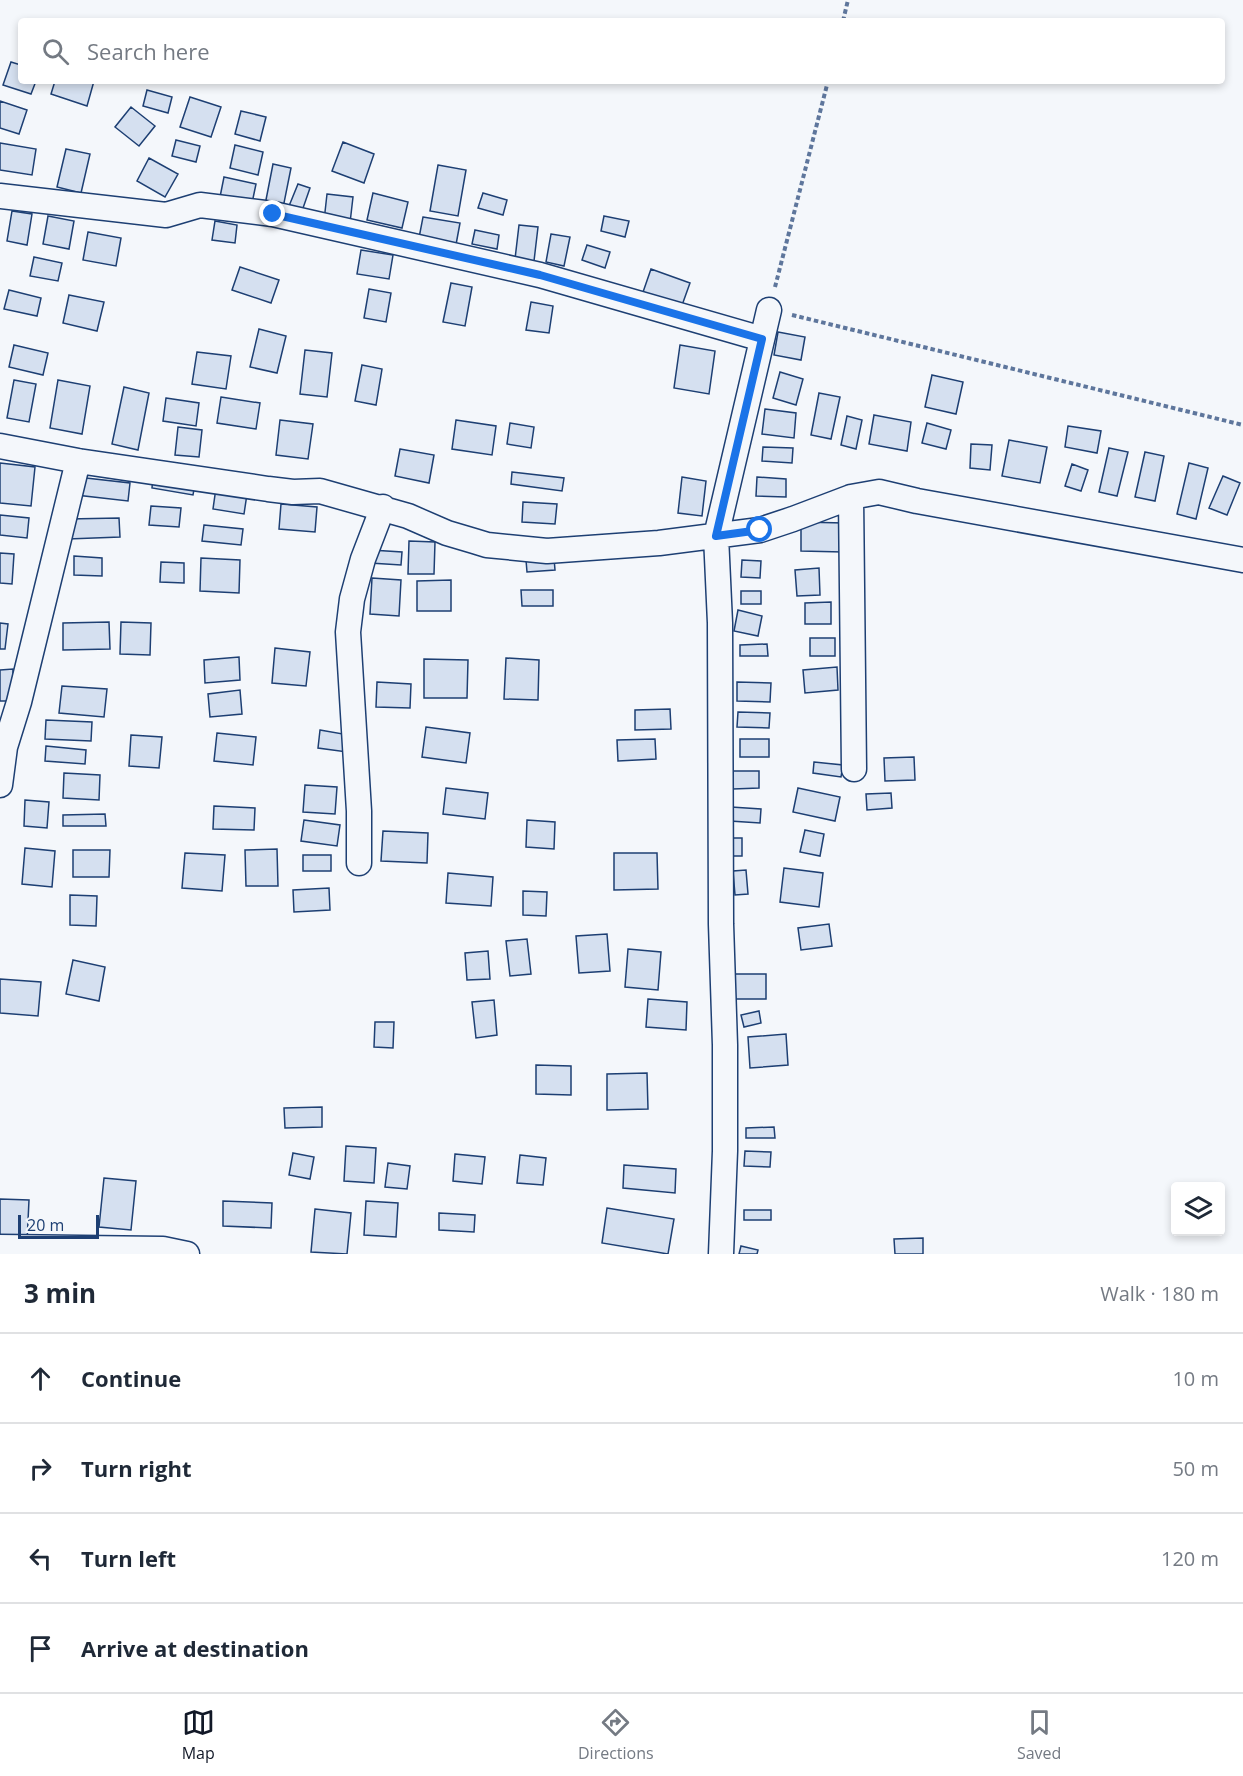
<!DOCTYPE html>
<html lang="en">
<head>
<meta charset="utf-8">
<style>
	:root { --surface:#fff; --page:#f2f2f3; --text:#1f2937; --muted:#747a83; --line:#e0e1e3; --accent:#111827 }
	body { margin:0; font-family:"Open Sans",sans-serif; background:var(--page); color:var(--text) }
	.controls { position:absolute; right:18px; bottom:18px; display:grid; overflow:hidden; border-radius:6px; box-shadow:0 3px 9px #0003 }
	.controls button { width:54px; height:54px; display:grid; place-items:center; padding:0; border:0; border-bottom:2px solid var(--line); background:var(--surface); color:var(--text); font:30px sans-serif }
	.scale { position:absolute; left:18px; bottom:15px; width:81px; box-sizing:border-box; padding-left:6px; border:3px solid #1d3f73; border-top:0; font-size:16px; line-height:21px; white-space:nowrap; color:#1d3f73; -webkit-text-stroke:4px #f4f7fb; paint-order:stroke }
	.stop { position:absolute; width:18px; height:18px; margin:-14px; border:4px solid #1a73e8; border-radius:50%; background:#fff }
	.stop.end { background:#1a73e8; border-color:#fff; box-shadow:0 2px 6px #0008 }
	.list { margin:0; padding:0; list-style:none }
	h2 { display:flex; justify-content:space-between; align-items:center; height:78px; margin:0; padding:0 24px; font-size:26px }
	h2 small { font-size:20px; font-weight:400; color:var(--muted) }
	.list li { display:grid; grid-template-columns:39px 1fr auto; gap:18px; align-items:center; box-sizing:border-box; height:90px; padding:0 24px; border-top:2px solid var(--line) }
	.list b { display:block; font-size:22px; white-space:nowrap }
	.list em { font-size:20px; font-style:normal; color:var(--muted) }
	.icon { flex:none; width:33px; height:33px; fill:none; stroke:currentColor; stroke-width:2; stroke-linecap:round; stroke-linejoin:round }
	.map { position:relative; flex:none; width:1243px; height:1254px; overflow:hidden }
	.search { position:absolute; background:var(--surface); box-shadow:0 3px 9px #0003; left:18px; right:18px; top:18px; height:66px; display:flex; align-items:center; gap:15px; box-sizing:border-box; padding:0 21px; border-radius:6px; color:var(--muted); font-size:22px }
	.sheet { height:438px; background:var(--surface) }
	nav { display:flex; justify-content:space-around; align-items:center; box-sizing:border-box; height:84px; border-top:2px solid var(--line); background:var(--surface); font-size:16px; color:var(--muted) }
	nav a { display:grid; justify-items:center; gap:3px }
	nav .on { color:var(--accent) }
	.map>svg:first-child { display:block }
	.building { fill:#d5e0f0; stroke:#1d3f73; stroke-width:1.5 }
	.lines { fill:none; stroke-linecap:round; stroke-linejoin:round }
	.street-casing { stroke:#1d3f73; stroke-width:27 }
	.path { stroke:#5e769c; stroke-width:4; stroke-dasharray:4.5 3; stroke-linecap:butt }
	.street { stroke:#f4f7fb; stroke-width:24 }
	.route { stroke:#1a73e8; stroke-width:8 }
</style>
</head>
<body>
<div class="map">
<svg width="1243" height="1254" viewBox="0 0 1243 1254">
	<rect width="100%" height="100%" fill="#f4f7fb"/>
	<path class="building" d="M11,62l10,3v16h15l-5,13 -28,-9z
		M55,81h39l-7,25 -36,-12z
		M147,90l25,7 -4,16 -25,-7z
		M190,97l31,10 -10,30 -31,-10z
		M0,101l27,9 -8,24 -19,-6z
		M131,107l24,19 -16,20 -24,-19z
		M241,111l25,6 -6,24 -25,-7z
		M176,140l24,6 -4,16 -24,-6z
		M343,142l31,12 -10,29 -32,-12z
		M0,143l36,6 -4,26 -32,-5z
		M235,145l28,7 -5,23 -28,-7z
		M66,149l24,5 -9,39 -24,-6z
		M149,158l29,16 -13,23 -28,-16z
		M273,164l18,4 -8,40 -18,-3z
		M438,165l28,5 -8,46 -28,-5z
		M224,177l32,7 -5,24 -32,-6z
		M298,184l12,4 -8,23 -13,-5z
		M373,193l35,9 -6,26 -35,-8z
		M483,193l24,7 -4,15 -25,-7z
		M327,194l26,3 -3,26 -26,-2z
		M12,211l20,3 -5,31 -20,-4z
		M48,216l26,5 -5,28 -26,-5z
		M604,216l25,5 -4,16 -24,-6z
		M423,217l37,6 -5,27 -37,-7z
		M215,221l22,4 -2,18 -23,-3z
		M519,225l19,2 -4,34 -19,-2z
		M475,230l24,5 -2,14 -25,-5z
		M88,232l33,6 -5,28 -33,-6z
		M551,234l19,3 -6,29 -18,-4z
		M587,245l23,7 -5,16 -23,-8z
		M361,250l32,5 -4,24 -32,-5z
		M34,257l28,6 -4,18 -28,-5z
		M240,267l39,13 -8,23 -39,-13z
		M651,269l39,14 -9,25 -39,-13z
		M451,283l21,4 -7,39 -22,-4z
		M369,289l22,4 -5,29 -22,-4z
		M9,290l32,8 -4,18 -33,-7z
		M69,295l35,7 -7,29 -34,-8z
		M531,302l22,4 -4,27 -23,-3z
		M259,329l27,7 -9,37 -27,-6z
		M778,332l27,5 -4,23 -27,-5z
		M14,345l34,8 -5,22 -34,-8z
		M680,345l35,6 -6,43 -35,-6z
		M305,350l27,3 -5,44 -27,-3z
		M197,352l34,4 -5,33 -34,-5z
		M362,365l20,4 -6,36 -21,-4z
		M780,372l23,7 -7,26 -23,-7z
		M932,375l31,7 -7,32 -31,-7z
		M14,380l22,4 -7,38 -22,-4z
		M58,380l32,6 -8,48 -32,-6z
		M124,387l25,6 -11,57 -26,-6z
		M819,393l21,4 -9,42 -20,-4z
		M221,397l39,6 -4,26 -39,-6z
		M166,398l33,5 -3,23 -33,-5z
		M765,409l31,4 -2,25 -32,-4z
		M874,415l37,7 -4,29 -38,-7z
		M847,416l15,4 -6,29 -15,-4z
		M280,420l33,4 -5,35 -32,-4z
		M456,420l40,6 -4,29 -40,-6z
		M510,423l24,4 -3,21 -24,-4z
		M927,423l24,7 -5,19 -24,-6z
		M1068,426l33,5 -4,22 -32,-6z
		M178,427l24,3 -3,27 -24,-2z
		M1009,440l38,7 -7,36 -38,-7z
		M971,444l21,1 -2,25 -20,-2z
		M763,447l30,1 -1,15 -30,-2z
		M1109,448l19,4 -11,44 -18,-4z
		M400,449l34,6 -5,28 -34,-7z
		M1145,452l19,4 -9,45 -20,-4z
		M0,463l35,4 -4,39 -31,-3z
		M1189,463l19,5 -12,51 -19,-5z
		M1072,464l16,6 -7,21 -16,-5z
		M512,472l52,6 -2,13 -51,-7z
		M1223,476l17,7 -13,32 -18,-7z
		M77,477l53,6 -2,18 -52,-6z
		M153,477l42,7 -2,11 -41,-7z
		M682,477l24,4 -4,35 -24,-3z
		M757,477l29,2v18l-30,-1z
		M216,488l31,6 -3,20 -31,-5z
		M523,502l34,2 -2,20 -33,-2z
		M281,504l36,3 -2,25 -36,-3z
		M151,506l30,2 -2,19 -30,-2z
		M0,515l29,3 -2,20 -27,-3z
		M119,518l1,19 -52,2v-20z
		M801,522l43,1 -1,29 -42,-1z
		M204,525l39,4 -2,16 -39,-4z
		M409,541l26,1 -1,32h-26z
		M371,550l31,2 -1,13 -31,-2z
		M0,553l14,1 -2,30 -12,-1z
		M74,556l28,2v18l-28,-1z
		M201,558l39,2 -1,33 -39,-2z
		M554,558l1,12 -28,2 -1,-12z
		M742,560l19,1 -1,17 -19,-1z
		M161,562l23,1v20l-24,-1z
		M819,568l1,27 -23,1 -2,-26z
		M372,578l29,2 -2,36 -29,-2z
		M451,580v31h-34v-30z
		M521,590h32v16h-31z
		M741,591h20v13h-20z
		M831,602v22h-26v-21z
		M738,610l24,6 -4,20 -24,-5z
		M109,622l1,27 -47,1v-27z
		M121,622l30,1 -1,32 -30,-1z
		M0,623l8,1 -3,25h-5z
		M810,638h25v18h-25z
		M767,644l1,12h-28v-11z
		M275,648l35,4 -4,34 -34,-3z
		M239,657l1,23 -35,3 -1,-23z
		M506,658l33,2 -1,40 -34,-1z
		M424,659l44,1 -1,38h-43z
		M837,667l1,23 -33,3 -2,-23z
		M13,669v32h-13v-31z
		M377,682l34,2 -1,24 -34,-1z
		M737,682l34,1 -1,19 -33,-1z
		M62,686l45,3 -3,28 -45,-4z
		M240,690l2,24 -32,3 -2,-23z
		M670,709l1,20 -36,1v-20z
		M738,712l32,1 -1,15 -32,-1z
		M46,720l46,2 -1,19 -46,-2z
		M426,727l44,6 -4,30 -44,-6z
		M320,730l29,5 -2,17 -29,-4z
		M217,733l39,4 -3,28 -39,-4z
		M131,735l31,2 -3,31 -30,-2z
		M655,739l1,20 -38,2 -1,-21z
		M740,739h29v18h-29z
		M46,746l40,4 -1,14 -40,-3z
		M914,757l1,23 -30,1 -1,-23z
		M814,762l29,3 -2,12 -28,-4z
		M733,771h26v17l-26,1z
		M64,773l36,2 -1,25 -36,-2z
		M305,785l32,2 -2,27 -32,-2z
		M446,788l42,5 -3,26 -42,-5z
		M798,788l42,9 -5,24 -42,-9z
		M891,793l1,15 -25,2 -1,-16z
		M25,800l24,2 -2,26 -23,-2z
		M214,806l41,2 -1,22 -41,-1z
		M731,807l30,2 -1,14 -30,-2z
		M105,814l1,12h-43v-11z
		M304,820l36,5 -3,21 -36,-5z
		M527,820l28,2 -1,27 -28,-2z
		M805,830l19,4 -4,22 -20,-4z
		M383,831l45,2 -1,30 -46,-2z
		M732,838h10v18h-10z
		M25,848l30,3 -3,36 -30,-3z
		M277,849l1,37h-32l-1,-36z
		M73,850h37l-1,27h-36z
		M185,853l40,2 -3,36 -40,-3z
		M614,853h43l1,36 -44,1z
		M303,855h28v16h-28z
		M784,868l39,5 -4,34 -39,-5z
		M746,870l2,24 -13,1 -2,-24z
		M448,873l45,4 -2,29 -45,-3z
		M329,888l1,22 -36,2 -1,-22z
		M523,891l24,1 -1,24 -23,-1z
		M70,895l27,1 -1,30 -26,-1z
		M829,924l3,22 -31,4 -3,-22z
		M607,934l3,37 -31,2 -3,-37z
		M527,939l4,35 -21,2 -4,-35z
		M628,949l33,3 -3,38 -33,-3z
		M488,951l2,28 -23,1 -2,-27z
		M73,960l32,7 -6,34 -33,-7z
		M734,974h32v25h-32z
		M0,979l41,3 -3,34 -38,-3z
		M648,999l39,3 -1,28 -40,-3z
		M494,1000l3,35 -21,3 -4,-36z
		M759,1011l2,12 -17,4 -3,-12z
		M375,1022h19l-1,26 -19,-1z
		M786,1034l2,31 -38,3 -2,-31z
		M536,1065l35,1v29l-35,-1z
		M647,1073l1,36 -41,1v-36z
		M322,1107v20l-37,1 -1,-20z
		M774,1127l1,11h-29v-10z
		M346,1146l30,2 -2,35 -30,-2z
		M745,1151l26,1 -1,15 -26,-1z
		M293,1153l21,4 -4,22 -21,-4z
		M455,1154l30,3 -3,27 -29,-3z
		M520,1155l26,3 -3,27 -26,-2z
		M388,1163l22,3 -3,23 -22,-2z
		M624,1165l52,4 -1,24 -52,-5z
		M104,1178l32,3 -5,49 -32,-3z
		M0,1199l29,1 -2,42 -27,-1z
		M223,1201l49,2 -1,25 -48,-2z
		M366,1201l32,2 -2,34 -32,-2z
		M607,1208l67,11 -6,35 -66,-11z
		M315,1209l36,4 -4,41 -36,-2z
		M744,1210h27v10h-27z
		M439,1213l36,2 -1,17 -35,-2z
		M923,1238v16h-28l-1,-15z
		M741,1246l17,4 -1,4h-18z"/>
	<g class="lines">
		<g class="street-casing">
			<path id="street" d="M0,196l166,19 34,-10 73,9 267,61 222,64
				M0,446l78,15 190,28 25,3 27,-1 88,25 39,17 27,8 13,4 60,6 112,-8 101,-13 33,-11 58,-22 28,-5 38,9 326,59
				M851,497l3,272
				M0,785l5,-38 14,-45 59,-241
				M359,863v-52l-11,-179 4,-33 11,-40 20,-52
				M0,1247l163,2 24,5
				M721,1254l4,-103v-106l-4,-121 -1,-301 -4,-87 53,-226"/>
		</g>
		<path class="path" d="M843,21l5,-21
			M775,287l53,-206
			M792,315l451,110"/>
		<use href="#street" class="street"/>
	</g>
	<g class="lines">
		<path class="route" d="M273,214l267,61 222,64 -46,197 44,-6"/>
	</g>
</svg>
<div class="controls">
<button><svg class="icon" aria-label="layers" viewBox="0 0 24 24"><path d="M12 4l9 5-9 5-9-5zM3 14l9 5 9-5"/></svg></button>
</div>
<div class="scale">20 m</div>
<div class="stop" style="left:760px;top:530px"></div>
<div class="stop end" style="left:273px;top:214px"></div>
<div class="search"><svg class="icon" aria-label="search" viewBox="0 0 24 24"><circle cx="10" cy="10" r="6"/><path d="M15 15l6 6"/></svg>Search here</div>
</div>
<section class="sheet">
<h2>3 min<small>Walk · 180 m</small></h2>
<ul class="list">
<li><svg class="icon" aria-label="ahead" viewBox="0 0 24 24"><path d="M12 20V5M6 11l6-6 6 6"/></svg><div><b>Continue</b></div><em>10 m</em></li>
<li><svg class="icon" aria-label="right" viewBox="0 0 24 24"><path d="M7 20v-9h11M14 6l5 5-5 5"/></svg><div><b>Turn right</b></div><em>50 m</em></li>
<li><svg class="icon" aria-label="left" viewBox="0 0 24 24"><path d="M17 20v-9H6M10 6l-5 5 5 5"/></svg><div><b>Turn left</b></div><em>120 m</em></li>
<li><svg class="icon" aria-label="arrive" viewBox="0 0 24 24"><path d="M6 21V4h12l-3 4 3 4H6"/></svg><div><b>Arrive at destination</b></div></li>
</ul>
</section>
<nav>
<a class="on"><svg class="icon" aria-label="map" viewBox="0 0 24 24"><path d="M3 6l6-2 6 2 6-2v14l-6 2-6-2-6 2zM9 4v14M15 6v14"/></svg>Map</a>
<a><svg class="icon" aria-label="directions" viewBox="0 0 24 24"><path d="M12 3l9 9-9 9-9-9zM9 14v-3h6M13 9l2 2-2 2"/></svg>Directions</a>
<a><svg class="icon" aria-label="saved" viewBox="0 0 24 24"><path d="M7 4h10v16l-5-4-5 4z"/></svg>Saved</a>
</nav>
</body>
</html>
